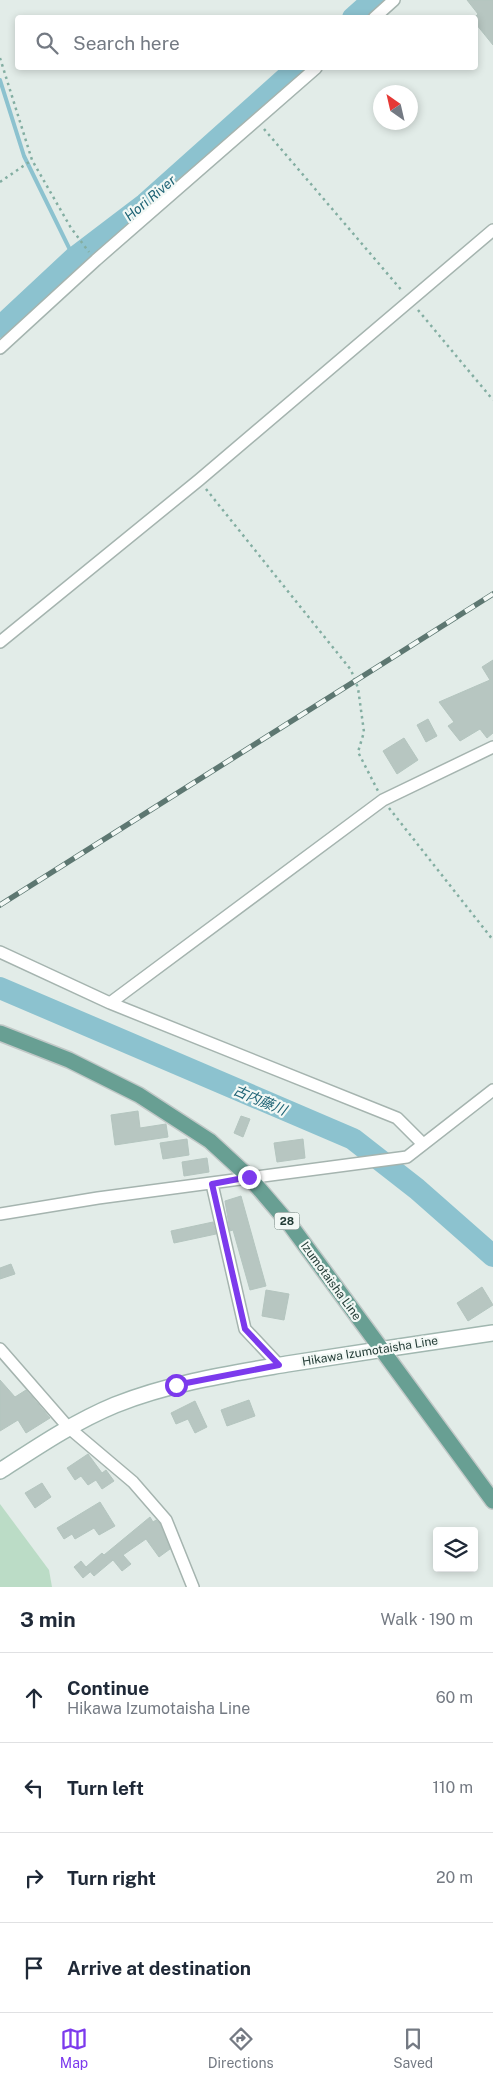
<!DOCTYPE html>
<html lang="en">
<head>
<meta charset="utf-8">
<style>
	:root { --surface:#fff; --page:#f2f2f3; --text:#1f2937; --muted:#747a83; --line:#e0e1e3; --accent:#7c3aed }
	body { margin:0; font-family:"Public Sans","Noto Sans JP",sans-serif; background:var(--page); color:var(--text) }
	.controls { position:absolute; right:15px; bottom:15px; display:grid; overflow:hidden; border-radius:5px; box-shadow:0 2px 8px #0003 }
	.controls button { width:45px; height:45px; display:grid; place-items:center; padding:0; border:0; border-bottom:1px solid var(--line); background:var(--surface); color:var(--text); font:25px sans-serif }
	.compass { position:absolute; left:373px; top:85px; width:45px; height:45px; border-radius:50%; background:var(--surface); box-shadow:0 2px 8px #0003; rotate:326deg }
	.stop { position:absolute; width:15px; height:15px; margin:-11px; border:4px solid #7c3aed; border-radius:50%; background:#fff }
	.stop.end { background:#7c3aed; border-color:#fff; box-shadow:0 1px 5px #0008 }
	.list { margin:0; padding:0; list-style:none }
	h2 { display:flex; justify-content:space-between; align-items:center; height:65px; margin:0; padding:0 20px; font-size:21px }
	h2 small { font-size:16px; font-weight:400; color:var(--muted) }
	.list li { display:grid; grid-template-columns:32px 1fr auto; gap:15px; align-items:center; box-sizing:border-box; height:90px; padding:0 20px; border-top:1px solid var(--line) }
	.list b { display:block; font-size:19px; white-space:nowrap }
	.list p { margin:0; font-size:16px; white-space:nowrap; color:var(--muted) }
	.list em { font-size:16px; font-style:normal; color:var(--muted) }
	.icon { flex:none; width:28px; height:28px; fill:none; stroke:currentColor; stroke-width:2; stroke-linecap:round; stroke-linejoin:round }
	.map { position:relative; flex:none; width:493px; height:1587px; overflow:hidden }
	.search { position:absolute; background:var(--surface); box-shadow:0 2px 8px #0003; left:15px; right:15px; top:15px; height:55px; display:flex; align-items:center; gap:12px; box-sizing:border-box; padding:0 18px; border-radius:5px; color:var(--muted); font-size:19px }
	.sheet { height:425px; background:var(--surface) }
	nav { display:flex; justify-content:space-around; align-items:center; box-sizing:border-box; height:70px; border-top:1px solid var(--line); background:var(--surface); font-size:14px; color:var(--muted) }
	nav a { display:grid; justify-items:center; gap:2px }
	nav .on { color:var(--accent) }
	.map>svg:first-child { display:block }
	.green { fill:#bbdcc6 }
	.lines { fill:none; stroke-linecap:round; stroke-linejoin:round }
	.stream { stroke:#8cc2cf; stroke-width:4 }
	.river { stroke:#8cc2cf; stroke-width:22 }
	.building { fill:#b7c6c1; stroke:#b4c5bf }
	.minor-casing { stroke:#a5b4af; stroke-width:14 }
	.secondary-casing { stroke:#a1b7b0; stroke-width:18 }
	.primary-casing { stroke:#c1c8c7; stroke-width:18 }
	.path { stroke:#83aea2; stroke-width:2.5; stroke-dasharray:2.5 4; stroke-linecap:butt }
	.minor { stroke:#fff; stroke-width:11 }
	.secondary { stroke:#fff; stroke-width:15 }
	.primary { stroke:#689f93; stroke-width:15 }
	.rail-casing { stroke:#5d7771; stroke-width:5.5 }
	.rail { stroke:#f2f8f5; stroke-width:4; stroke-dasharray:11; stroke-linecap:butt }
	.route { stroke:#7c3aed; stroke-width:6 }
	.labels { text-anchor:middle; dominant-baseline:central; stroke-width:4.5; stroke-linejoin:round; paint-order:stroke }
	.shield { fill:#f2f8f5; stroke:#61746f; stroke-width:1 }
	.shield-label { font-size:11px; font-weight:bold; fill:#233c36 }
	.street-label { font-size:12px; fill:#233c36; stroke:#f2f8f5 }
	.water-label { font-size:14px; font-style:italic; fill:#1f6476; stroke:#f2f8f5 }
</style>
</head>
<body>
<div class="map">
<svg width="493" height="1587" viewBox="0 0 493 1587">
	<rect width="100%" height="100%" fill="#e2ece8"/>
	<path class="green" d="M0,1504l49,66 3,17h-52z"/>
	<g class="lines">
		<path class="stream" d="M0,80l24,76 50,102"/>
		<path class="river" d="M353,18l20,-18
			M0,327l74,-69 71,-54 152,-136
			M0,988l353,151 64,50 76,67"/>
	</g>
	<path class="building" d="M467,0h26v45l-17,-21v-8l2,-2z
		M493,660v73l-6,5 -7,-9 -20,12 -12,-15 6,-4 -15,-20 51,-22 -8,-13z
		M428,719l9,17 -11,6 -9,-17z
		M404,738l14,22 -21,14 -14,-23z
		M138,1111l2,17 26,-4 2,13 -53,8 -4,-30z
		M241,1116l9,3 -7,18 -9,-4z
		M187,1139l2,16 -26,4 -3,-16z
		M303,1139l2,19 -28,4 -3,-19z
		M207,1158l2,14 -25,4 -2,-14z
		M241,1196l25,90 -16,4 -17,-60 -3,1 -5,-30z
		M213,1222l3,12 -42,9 -3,-12z
		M11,1264l4,10 -15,5v-11z
		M482,1287l11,18 -25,16 -11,-18z
		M266,1290l23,4 -5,26 -22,-4z
		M0,1380l15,17 11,-7 24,28 -24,15 -8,-13 -18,11z
		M249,1400l6,16 -28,10 -6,-16z
		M195,1401l12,26 -12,6 -7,-14 -12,5 -5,-11z
		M88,1454l14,19 4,-3 8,11 -12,8 -6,-9 -8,5 -7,-9 -6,4 -8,-12z
		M42,1483l9,14 -16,11 -10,-15z
		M100,1502l15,24 -16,9 -5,-7 -19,11 -3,-5 -8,5 -7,-11z
		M150,1517l3,5 3,-2 4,4 10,25 -11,8 -13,-18 -23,16 8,9 -9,7 -9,-11 -19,16 -8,-9 16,-14 2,2z
		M81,1561l9,11 -7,6 -9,-11z"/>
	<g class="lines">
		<g class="minor-casing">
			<path id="minor" d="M374,18l20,-18
				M0,348l96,-88 220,-192
				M0,642l199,-162 294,-250
				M0,952l110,51 287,115 26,26
				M110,1003l273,-203 110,-53
				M212,1184l33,145 34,36
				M0,1214l98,-16 309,-41 86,-67
				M0,1349l68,78 65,55 33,38 27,67"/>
		</g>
		<g class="secondary-casing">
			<path id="secondary" d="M0,1471c37,-24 74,-49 115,-66 55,-22 114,-31 172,-41 69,-11 137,-21 206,-31"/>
		</g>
		<g class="primary-casing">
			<path id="primary" d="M0,1033l69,27 70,35 71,46 39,36 42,49 202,275"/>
		</g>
		<path class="path" d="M0,58l32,102 39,68 18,24
			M264,129l139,163
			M0,182l32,-22
			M418,310l75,90
			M206,489l145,181 7,18 6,44 -6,20 20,39
			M389,808l104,132"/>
		<use href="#minor" class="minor"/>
		<use href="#secondary" class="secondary"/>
		<use href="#primary" class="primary"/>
		<g class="rail-casing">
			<path id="rail" d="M0,905l493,-311"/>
		</g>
		<use href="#rail" class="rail"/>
	</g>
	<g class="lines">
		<path class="route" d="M176,1385l103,-20 -34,-36 -33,-145 37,-7"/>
	</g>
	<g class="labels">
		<rect class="shield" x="274.5" y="1212.5" width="25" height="17" rx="4"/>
		<g class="shield-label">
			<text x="287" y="1221">28</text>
		</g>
		<g class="street-label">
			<text transform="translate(331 1281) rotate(54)">Izumotaisha Line</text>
			<text transform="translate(370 1351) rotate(-9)">Hikawa Izumotaisha Line</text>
		</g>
		<g class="water-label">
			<text transform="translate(150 198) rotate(-40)">Hori River</text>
			<text transform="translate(260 1100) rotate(23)">古内藤川</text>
		</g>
	</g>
</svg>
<div class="controls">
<button><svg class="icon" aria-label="layers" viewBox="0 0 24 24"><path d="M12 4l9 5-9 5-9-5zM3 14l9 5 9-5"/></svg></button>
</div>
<svg class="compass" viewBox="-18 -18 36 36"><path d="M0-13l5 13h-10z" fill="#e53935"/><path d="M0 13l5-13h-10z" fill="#747a83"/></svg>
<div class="stop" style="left:176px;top:1385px"></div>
<div class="stop end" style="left:249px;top:1177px"></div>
<div class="search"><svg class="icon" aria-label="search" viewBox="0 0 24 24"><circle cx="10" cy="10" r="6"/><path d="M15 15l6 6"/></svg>Search here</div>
</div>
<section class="sheet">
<h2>3 min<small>Walk · 190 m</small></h2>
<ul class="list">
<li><svg class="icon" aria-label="ahead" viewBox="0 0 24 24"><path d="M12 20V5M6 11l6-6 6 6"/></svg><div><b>Continue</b><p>Hikawa Izumotaisha Line</p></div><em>60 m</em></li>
<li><svg class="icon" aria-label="left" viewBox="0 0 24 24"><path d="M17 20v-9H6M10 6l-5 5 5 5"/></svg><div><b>Turn left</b></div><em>110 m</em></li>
<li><svg class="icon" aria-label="right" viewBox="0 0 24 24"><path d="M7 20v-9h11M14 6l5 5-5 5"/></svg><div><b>Turn right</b></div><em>20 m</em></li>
<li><svg class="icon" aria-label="arrive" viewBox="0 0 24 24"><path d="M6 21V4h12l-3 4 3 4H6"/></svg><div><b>Arrive at destination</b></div></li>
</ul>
</section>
<nav>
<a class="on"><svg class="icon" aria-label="map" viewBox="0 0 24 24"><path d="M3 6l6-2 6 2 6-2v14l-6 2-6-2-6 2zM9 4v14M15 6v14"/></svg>Map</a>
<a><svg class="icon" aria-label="directions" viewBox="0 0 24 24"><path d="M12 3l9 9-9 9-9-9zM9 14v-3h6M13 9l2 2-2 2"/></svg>Directions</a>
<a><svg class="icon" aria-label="saved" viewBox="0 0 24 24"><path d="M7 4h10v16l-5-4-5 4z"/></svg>Saved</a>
</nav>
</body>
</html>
